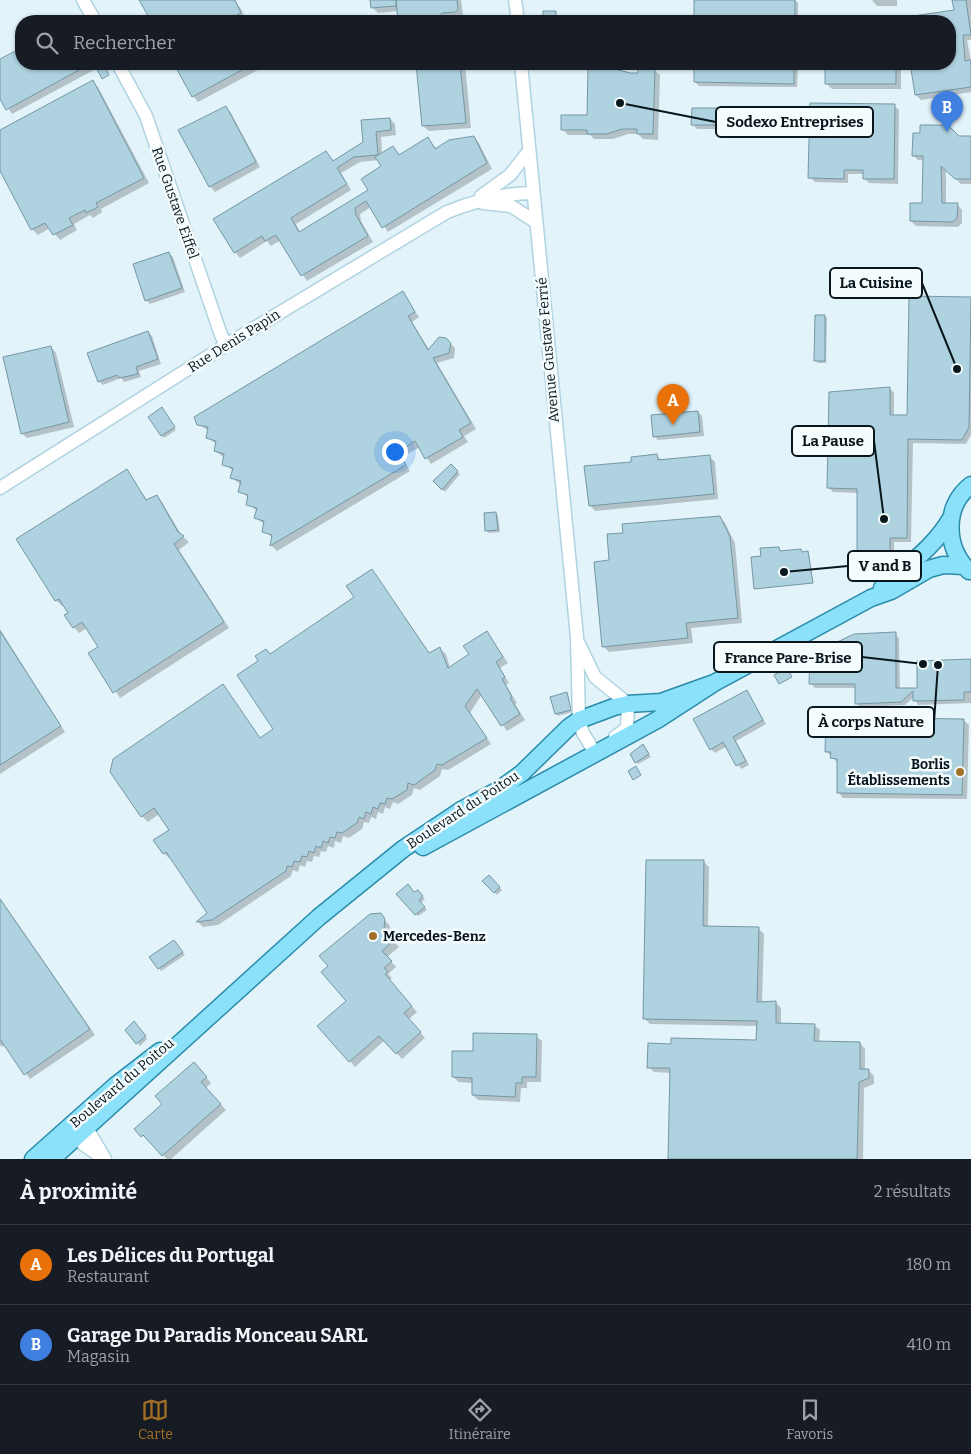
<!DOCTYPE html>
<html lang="fr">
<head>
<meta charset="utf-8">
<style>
	:root { --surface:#171b24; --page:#20242c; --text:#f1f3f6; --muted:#9ea1a6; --line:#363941; --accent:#a16f25 }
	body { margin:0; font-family:Bitter,serif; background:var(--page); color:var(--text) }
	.you { position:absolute; left:394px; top:451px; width:18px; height:18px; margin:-12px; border:4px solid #fff; border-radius:50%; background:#1a73e8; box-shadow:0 0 0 8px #1a73e833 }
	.badge { display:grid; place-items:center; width:32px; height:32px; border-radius:50%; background:var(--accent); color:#fff; font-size:16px; font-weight:700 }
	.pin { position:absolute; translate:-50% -41px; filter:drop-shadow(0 1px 2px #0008) }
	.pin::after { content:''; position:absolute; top:26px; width:18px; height:15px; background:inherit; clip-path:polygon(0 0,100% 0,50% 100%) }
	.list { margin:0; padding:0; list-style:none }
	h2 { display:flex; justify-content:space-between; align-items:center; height:65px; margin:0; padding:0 20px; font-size:21px }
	h2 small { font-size:16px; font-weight:400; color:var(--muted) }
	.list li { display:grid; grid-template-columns:32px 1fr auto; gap:15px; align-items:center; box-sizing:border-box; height:80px; padding:0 20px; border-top:1px solid var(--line) }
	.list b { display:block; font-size:19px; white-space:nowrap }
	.list p { margin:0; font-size:16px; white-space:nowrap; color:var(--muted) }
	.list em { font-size:16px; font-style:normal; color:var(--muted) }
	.icon { flex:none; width:28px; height:28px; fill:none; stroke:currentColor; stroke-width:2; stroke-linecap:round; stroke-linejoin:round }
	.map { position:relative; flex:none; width:971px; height:1159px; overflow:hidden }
	.search { position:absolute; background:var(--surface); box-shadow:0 1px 4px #0004; left:15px; right:15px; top:15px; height:55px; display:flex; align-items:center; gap:12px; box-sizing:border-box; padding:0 18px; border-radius:20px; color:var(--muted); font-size:19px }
	.sheet { height:225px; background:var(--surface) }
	nav { display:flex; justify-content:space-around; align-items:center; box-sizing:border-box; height:70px; border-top:1px solid var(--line); background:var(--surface); font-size:14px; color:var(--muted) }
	nav a { display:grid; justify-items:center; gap:2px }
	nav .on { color:var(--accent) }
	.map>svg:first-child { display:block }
	.built { fill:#e2f3fa; fill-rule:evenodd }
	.shadow { fill:#0003; fill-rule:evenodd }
	.building { fill:#afd2e0; stroke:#7597a4 }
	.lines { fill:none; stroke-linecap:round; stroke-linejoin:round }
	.minor-casing { stroke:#b0d3e1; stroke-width:15 }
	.major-casing { stroke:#2b8caa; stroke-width:19 }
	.minor { stroke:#fff; stroke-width:12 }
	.major { stroke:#8be0fa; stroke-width:16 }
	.poi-dot { fill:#a16f25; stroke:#f4fcfe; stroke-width:2 }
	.labels { text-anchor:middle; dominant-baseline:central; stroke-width:5; stroke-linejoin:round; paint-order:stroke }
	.street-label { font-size:14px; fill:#09161b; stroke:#f4fcfe }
	.poi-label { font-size:14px; font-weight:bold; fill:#09161b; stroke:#f4fcfe; text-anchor:end }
	.leader { fill:none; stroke:#09161b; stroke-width:2 }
	.callout-dot { fill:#09161b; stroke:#f4fcfe; stroke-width:2 }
	.callout { fill:#f4fcfe; stroke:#09161b; stroke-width:2 }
	.callout-label { font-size:15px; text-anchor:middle; font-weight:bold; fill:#09161b }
</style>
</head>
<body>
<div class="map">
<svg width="971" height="1159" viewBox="0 0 971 1159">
	<rect width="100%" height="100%" fill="#f4fcfe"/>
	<path class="built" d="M0,0h971v1159h-971zM21,21h929v43h-929z"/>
	<path class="shadow" d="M141,0h90l9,7 6,12 -4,2h-90z
		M372,0h89l2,15 -2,2 -13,1 -3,3h-45l-1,-10 -21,2 -5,-5z
		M696,0h99l3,3v18h-103z
		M872,0h25v6h-20z
		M954,0h17v40h-4l4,21v31l-50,8 -5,-5 2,-31h32v-43h-35v-4l40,-6z
		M62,17l5,4h-13z
		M21,49v15h69l4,6 -82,44 -12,-18v-36z
		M175,64h94l-71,38 -5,-6z
		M387,64h8l1,5 -8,1z
		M417,64h48l6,64 -42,3 -6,-5z
		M695,64h103l-1,23 -98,-1 -4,-4z
		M827,64h74v25h-69l-6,-6z
		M654,70l6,5 -2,65 -15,-1 -5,-5h-10l-15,5h-19l-4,-4h-22l-6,-6 27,-12 41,-42z
		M92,82l6,5 51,96 -48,26 1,3 -9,6 -3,-3 -16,9 3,6 -17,10 -10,-12 -12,7 -6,-6 -32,-60v-37z
		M894,105l5,5 -1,74 -29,-1 -5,-5v-4h-16v9l-33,-1 -5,-5z
		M226,107l5,6 29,54 -45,25 -5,-6z
		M729,109l4,4v16h-36l-4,-4z
		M390,119l5,5 1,11 -15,2 1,17 11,-7 8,9 27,-17 9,10 37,-11 5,5 13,26 -104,63 -17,-25 -11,7 1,7 12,21 -66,39 -26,-41 -10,6 -4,-5 -27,17 -5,-6 91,-100 8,9 31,-18zM379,160l4,7 -13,23 -70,42 -4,-8 55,-34 -10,-17 19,-11z
		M958,138h13v46h-10l-15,-15v35h11l5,6v13l-4,4 -42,-1 -5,-5 13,-17v-44h-6l-5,-5z
		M169,253l4,4 12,35 -35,12 -4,-4z
		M403,293l16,24 -7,5 18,29 16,-12 9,9 -1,10 -17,5 39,66 -12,7 4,6 -37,22 -11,-17 -18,10 8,14 -133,80 -5,-5 1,-8 -9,-7 1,-7 -10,-6 2,-7 -9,-7 1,-6 -9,-7 1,-6 -9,-7 1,-7 -9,-7 1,-6 -10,-7 2,-7 -10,-6 2,-7 -11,-7z
		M910,297l61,1v137l-5,9 -53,-1 -2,99h-17v28l-31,-1 -5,-4v-72l-25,-1 -5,-5 62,-98 4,4v23h14z
		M824,316l3,2 -1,45h-8l-2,-2z
		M148,332l4,4 9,28 -22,7 2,6 -17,5 -3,-4 -18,7 -4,-4z
		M51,347l5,6 18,74 -47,11 -5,-5z
		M164,411l12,19 -12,8 -3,-3z
		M698,412l4,4 2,20 -46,4 -4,-4z
		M657,456l5,4 47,-4 6,6 3,37 -123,12 -5,-6 43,-42z
		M451,466l9,8 -15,18 -10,-11z
		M127,471l20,29 9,-4 6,6 20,34 7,6 -10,8 50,78 -109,70 -30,-45 9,-6 -12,-19 -8,5 -5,-6 -10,-22 -2,1 -6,-6 -38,-61z
		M496,513l2,3 2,16 -11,1 -3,-3z
		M719,517l6,6 10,20 7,80 -51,5 2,15 -84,9 -6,-6 8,-84 13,-28z
		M779,548l1,4 21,-2 1,3 7,1 4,29 -58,6 7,-32z
		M372,570l58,84 10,-5 6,5 4,14 20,-13 17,-22 21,30 -8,5 9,15 -3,2 11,18 -2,1 10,16 -18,11 -25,-37 -12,19 21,31 -43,26 -6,-1 -2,7 -20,14 -6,-2 -2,7 -14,9 -5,-2 -3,7 -5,-2 -2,7 -5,-2 -2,7 -5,-2 -2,6 -5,-1 -2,7 -13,9 -6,-2 -2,7 -6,-2 -1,7 -6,-2 -2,6 -5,-1 -2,6 -5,-1 -2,6 -5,-1 -2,6 -5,-2 -2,7 -5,-2 -2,6 -73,49 -15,2 -5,-5 11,-8 -38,-57 -2,1 -5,-5 7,-22 -12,-17 -11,8 -6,-6 -30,-45 111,-85 38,53 14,-10 -5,-74 86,-58z
		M0,629l65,103 -65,42z
		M895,634l4,4 1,51h18l53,-28v42l-53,2 -4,-8 -9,8 -45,2 -4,-4v-15h-41l-4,-4z
		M747,691l19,33 -30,17 13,24 -8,4 -14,-23 -12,7 -4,-4z
		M566,694l6,18 -14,4 -2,-2z
		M963,720l6,5 -2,74 -124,-1 -5,-6v-29l-12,-12z
		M643,745l8,12 -13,7 -2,-2 -1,-12z
		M703,861l6,6 -1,60 50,1 6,6 -2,69h14l5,5v16l33,1 6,5 -1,12 41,1 5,6v21h3l6,6v8l-10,4 -1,71h-193l2,-86 -18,-1 -5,-5 23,-22 86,-4v-15l-108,-2 -6,-6z
		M489,876l13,14 -5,5 -13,-14z
		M418,892l7,7 -4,4 6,7 -9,6 -20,-22h17z
		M0,898l95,137 -65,44 -25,-35 -3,3 -2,-2z
		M380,915l10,11 -1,10 10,11 -12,10 9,10 -8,7 4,4 -3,2 28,32 -8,7 16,19 -23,21 -17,-19 -30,27 -5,-6 -2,-60z
		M174,941l11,14 -24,16 -2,-3z
		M134,1023l13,16 -7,7 -14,-16z
		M536,1036l6,5 -1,41h-14v6h-6l-1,14 -42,-2 -5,-5v-12l-14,-1 -6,-5 21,-25z
		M199,1069l12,14 -5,5 20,22 -55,49h-4l-31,-30z"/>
	<path class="building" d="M139,0h96l6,13 -4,2 3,6h-89z
		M370,0h26v6l-25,2z
		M396,0h61l1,9 -2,3 -14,1 -2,3 -42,5z
		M694,0h101v21h-101z
		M952,0h14l5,35h-8l2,26 6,-1v27l-56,8 -4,-26 6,-1 -1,-4h34v-43h-37v-5l41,-6z
		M543,11h13v8l-13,2z
		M21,48v16h69l-84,46 -6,-11v-40z
		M174,64h79l-61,33z
		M416,64h44l6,59 -44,3z
		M694,64h100v20l-100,-2z
		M825,64h71v20h-71z
		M104,65l5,10 -7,4 -5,-10z
		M588,68h23l19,5h8v-5h17l-2,66h-16v-5h-15l-15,5h-20v-4h-26v-15h26z
		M93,80l51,98 -48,25 2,4 -12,6 -1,-3 -16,8 4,7 -20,10 -8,-12 -14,7 -31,-59v-41z
		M810,103l85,1 -1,75h-31v-9h-19v9l-36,-1z
		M226,106l30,56 -47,25 -31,-57z
		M692,108h38v17h-39z
		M390,118l1,12 -15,2 2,23 -24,2 -17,11 10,16 -56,34 8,14 69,-42 -7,-11 20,-13 -6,-9 18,-11 6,9 29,-18 7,12 14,-9 25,-4 13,27 -105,65 -16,-27 -11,7 1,7 12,21 -67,40 -25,-41 -11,6 -3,-5 -28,17 -21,-34 113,-68 7,10 30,-19 -2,-22z
		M920,125h28l11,11h12v43h-16l-14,-13 1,37h16l-1,15 -4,4 -43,-1v-18h12l1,-47h-11l1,-23h7z
		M169,252l13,36 -37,13 -12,-37z
		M403,291l12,21 -7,4 20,34 11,-13 7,1 5,5 -2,10 -16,5 38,65 -12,7 4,7 -38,22 -10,-18 -17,11 8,13 -136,81 2,-11 -10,-3 2,-11 -10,-3 3,-10 -11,-3 2,-10 -10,-3 3,-11 -11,-3 3,-10 -11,-3 2,-11 -10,-3 2,-10 -10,-3 2,-11 -11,-2 -3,-8z
		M909,296l62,1 -2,130 -7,13 -54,-1 -1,99h-17v28l-33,-1v-76l-30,-1 2,-96 61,-5v28h17z
		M815,315h10v46h-11z
		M148,331l10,28 -22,8 2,7 -19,4 -2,-3 -19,7 -11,-29z
		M51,346l18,76 -48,12 -18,-77z
		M162,407l13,20 -14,9 -13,-19z
		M698,411l2,21 -47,5 -2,-22z
		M657,454l1,6 52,-5 4,39 -125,12 -5,-40 47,-4v-5z
		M451,464l7,7 -16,19 -9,-9z
		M127,469l19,31 11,-5 21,37 6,4 -10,8 50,78 -111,71 -25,-40 10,-6 -16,-25 -9,6 -9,-13 4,-2 -9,-14 -4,2 -39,-62z
		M496,512l2,18 -13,1 -1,-18z
		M720,516l10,21 8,81 -52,5 2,15 -86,9 -8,-85 15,-2 -2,-26 16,-1 -1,-9z
		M779,547l1,4 21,-2 1,3 6,-1 5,32 -59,6 -3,-32 10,-1 -1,-8z
		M372,569l57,84 11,-6 8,21 21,-14 -6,-8 24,-15 16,26 -7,5 9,15 -3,2 10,18 -2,1 10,16 -19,12 -24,-37 -12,17 22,32 -45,27 -5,-1 -2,6 -21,15 -6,-2 -1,7 -15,9 -5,-1 -2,6 -5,-1 -2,6 -5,-2 -2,7 -5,-2 -2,7 -5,-2 -2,6 -15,10 -5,-1 -2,6 -5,-1 -2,6 -5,-2 -2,7 -5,-2 -2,7 -5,-2 -2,6 -5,-1 -2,6 -6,-1 -2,6 -5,-1 -1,5 -74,49 -16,2 11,-9 -41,-61 -3,2 -10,-14 16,-10 -15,-22 -13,9 -31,-45 3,-13 110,-75 37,54 13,-9 -36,-54 21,-14 -3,-5 11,-7 4,5 84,-57 -8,-11z
		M0,631l61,95 -61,39z
		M896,632v56h21v-27l54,-2v33h-7v8l-51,1v-10l-12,11 -46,2v-20h-46l1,-29 44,-21z
		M787,668l5,9 -13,7 -5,-9z
		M747,690l16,30 -30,17 13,24 -10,5 -13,-24 -13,8 -17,-31z
		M567,692l4,18 -16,4 -5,-17z
		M826,717l138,2 -2,76 -125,-2v-34l-7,-1 1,-6h-6z
		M643,744l6,10 -14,9 -5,-9z
		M636,766l5,9 -8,5 -5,-9z
		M646,860h58l-1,66 56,1 -2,75 19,-1v22l39,1 -1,17 46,1v27h9v9l-10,4 -2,77h-189l2,-91h-23l1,-25 23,1v-6l85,2 1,-19 -114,-2z
		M489,875l11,12 -6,6 -12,-12z
		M408,884l6,8 4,-2 5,6 -4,4 6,7 -10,8 -19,-21z
		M0,899l90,130 -66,46 -24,-36z
		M381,913l4,6 -1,10 10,11 -12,11 10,10 -8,7 4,4 -3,2 27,32 -8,7 17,19 -25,22 -17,-18 -30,26 -32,-36 29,-25 -25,-29 7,-6 -9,-10 51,-42z
		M174,940l9,12 -25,17 -9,-12z
		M134,1021l12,15 -10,8 -11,-14z
		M473,1033l64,1 -1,43h-14v6h-6l-1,14 -43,-2v-17l-20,-1v-26h21z
		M194,1062l13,15 -6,5 20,22 -59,52 -19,-21 -2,2 -7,-8 28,-25 -7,-8z"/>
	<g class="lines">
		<g class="minor-casing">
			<path id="minor" d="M83,0l12,21
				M515,0l3,21
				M118,64l28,52 75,219 5,10
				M521,64l56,573 2,83 4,13 12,20
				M481,196l29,-21 19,-24
				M483,203l28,3 25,16
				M0,488l226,-143 221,-133c28,-11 56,-19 86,-19
				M579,644l16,33 33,27 -1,24 -12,9
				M78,1126l13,9 14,24
				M75,1130l8,14 21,15"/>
		</g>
		<g class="major-casing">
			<path id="major" d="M969,571c-24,-22 -26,-65 2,-86
				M882,588c25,-23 52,-40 69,-70
				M423,847l234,-127 57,-37 157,-85 20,-7 38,-22 14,-4 21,1
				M33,1159l83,-74 44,-34
				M52,1159l267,-242 84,-68 60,-40 37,-20 22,-16 47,-46 10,-7 35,-13 14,-3 33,-2 53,-19"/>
		</g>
		<use href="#minor" class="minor"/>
		<use href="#major" class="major"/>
	</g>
	<g class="poi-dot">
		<circle cx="960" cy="772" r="5"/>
		<circle cx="373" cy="936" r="5"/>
	</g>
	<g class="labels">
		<g class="street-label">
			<text transform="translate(175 203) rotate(71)">Rue Gustave Eiffel</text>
			<text transform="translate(234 341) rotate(-32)">Rue Denis Papin</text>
			<text transform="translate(548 350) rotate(-95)">Avenue Gustave Ferrié</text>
			<text transform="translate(463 810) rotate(-33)">Boulevard du Poitou</text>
			<text transform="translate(122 1083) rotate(-40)">Boulevard du Poitou</text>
		</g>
		<g class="poi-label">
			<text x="950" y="764">Borlis<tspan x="950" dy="16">Établissements</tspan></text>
			<text x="383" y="936" text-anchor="start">Mercedes-Benz</text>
		</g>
	</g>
	<path class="leader" d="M620 103L716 122M957 369L922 283M884 519L874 441M784 572L848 566M923 664L862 657M938 665L934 722"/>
	<g class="callout-dot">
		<circle cx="620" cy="103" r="5"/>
		<circle cx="957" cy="369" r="5"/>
		<circle cx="884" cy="519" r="5"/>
		<circle cx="784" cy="572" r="5"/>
		<circle cx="923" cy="664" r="5"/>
		<circle cx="938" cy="665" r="5"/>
	</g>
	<g class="callout">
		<rect x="716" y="107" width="157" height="30" rx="5"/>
		<rect x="830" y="268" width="92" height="30" rx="5"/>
		<rect x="792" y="426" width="82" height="30" rx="5"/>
		<rect x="848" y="551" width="73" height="30" rx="5"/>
		<rect x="714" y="642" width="148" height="30" rx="5"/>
		<rect x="808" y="707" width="126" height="30" rx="5"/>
	</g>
	<g class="callout-label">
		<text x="795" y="127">Sodexo Entreprises</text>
		<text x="876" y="288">La Cuisine</text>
		<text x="833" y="446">La Pause</text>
		<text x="885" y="571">V and B</text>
		<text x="788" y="663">France Pare-Brise</text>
		<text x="871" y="727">À corps Nature</text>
	</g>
</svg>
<div class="you"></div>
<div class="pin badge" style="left:673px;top:425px;background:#e8710a">A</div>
<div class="pin badge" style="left:947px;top:132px;background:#3f7fe0">B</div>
<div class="search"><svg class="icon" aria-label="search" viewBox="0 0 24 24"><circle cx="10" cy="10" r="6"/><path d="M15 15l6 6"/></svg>Rechercher</div>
</div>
<section class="sheet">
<h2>À proximité<small>2 résultats</small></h2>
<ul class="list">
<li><span class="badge" style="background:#e8710a">A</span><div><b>Les Délices du Portugal</b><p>Restaurant</p></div><em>180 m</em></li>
<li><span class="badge" style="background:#3f7fe0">B</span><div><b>Garage Du Paradis Monceau SARL</b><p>Magasin</p></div><em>410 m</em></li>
</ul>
</section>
<nav>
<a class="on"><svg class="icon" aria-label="map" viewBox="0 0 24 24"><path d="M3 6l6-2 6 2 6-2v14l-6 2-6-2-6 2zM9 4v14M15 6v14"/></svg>Carte</a>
<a><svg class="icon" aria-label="directions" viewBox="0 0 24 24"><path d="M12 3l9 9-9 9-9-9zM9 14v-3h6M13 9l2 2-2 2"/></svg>Itinéraire</a>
<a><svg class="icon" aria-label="saved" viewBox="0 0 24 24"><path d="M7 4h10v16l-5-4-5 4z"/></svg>Favoris</a>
</nav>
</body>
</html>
